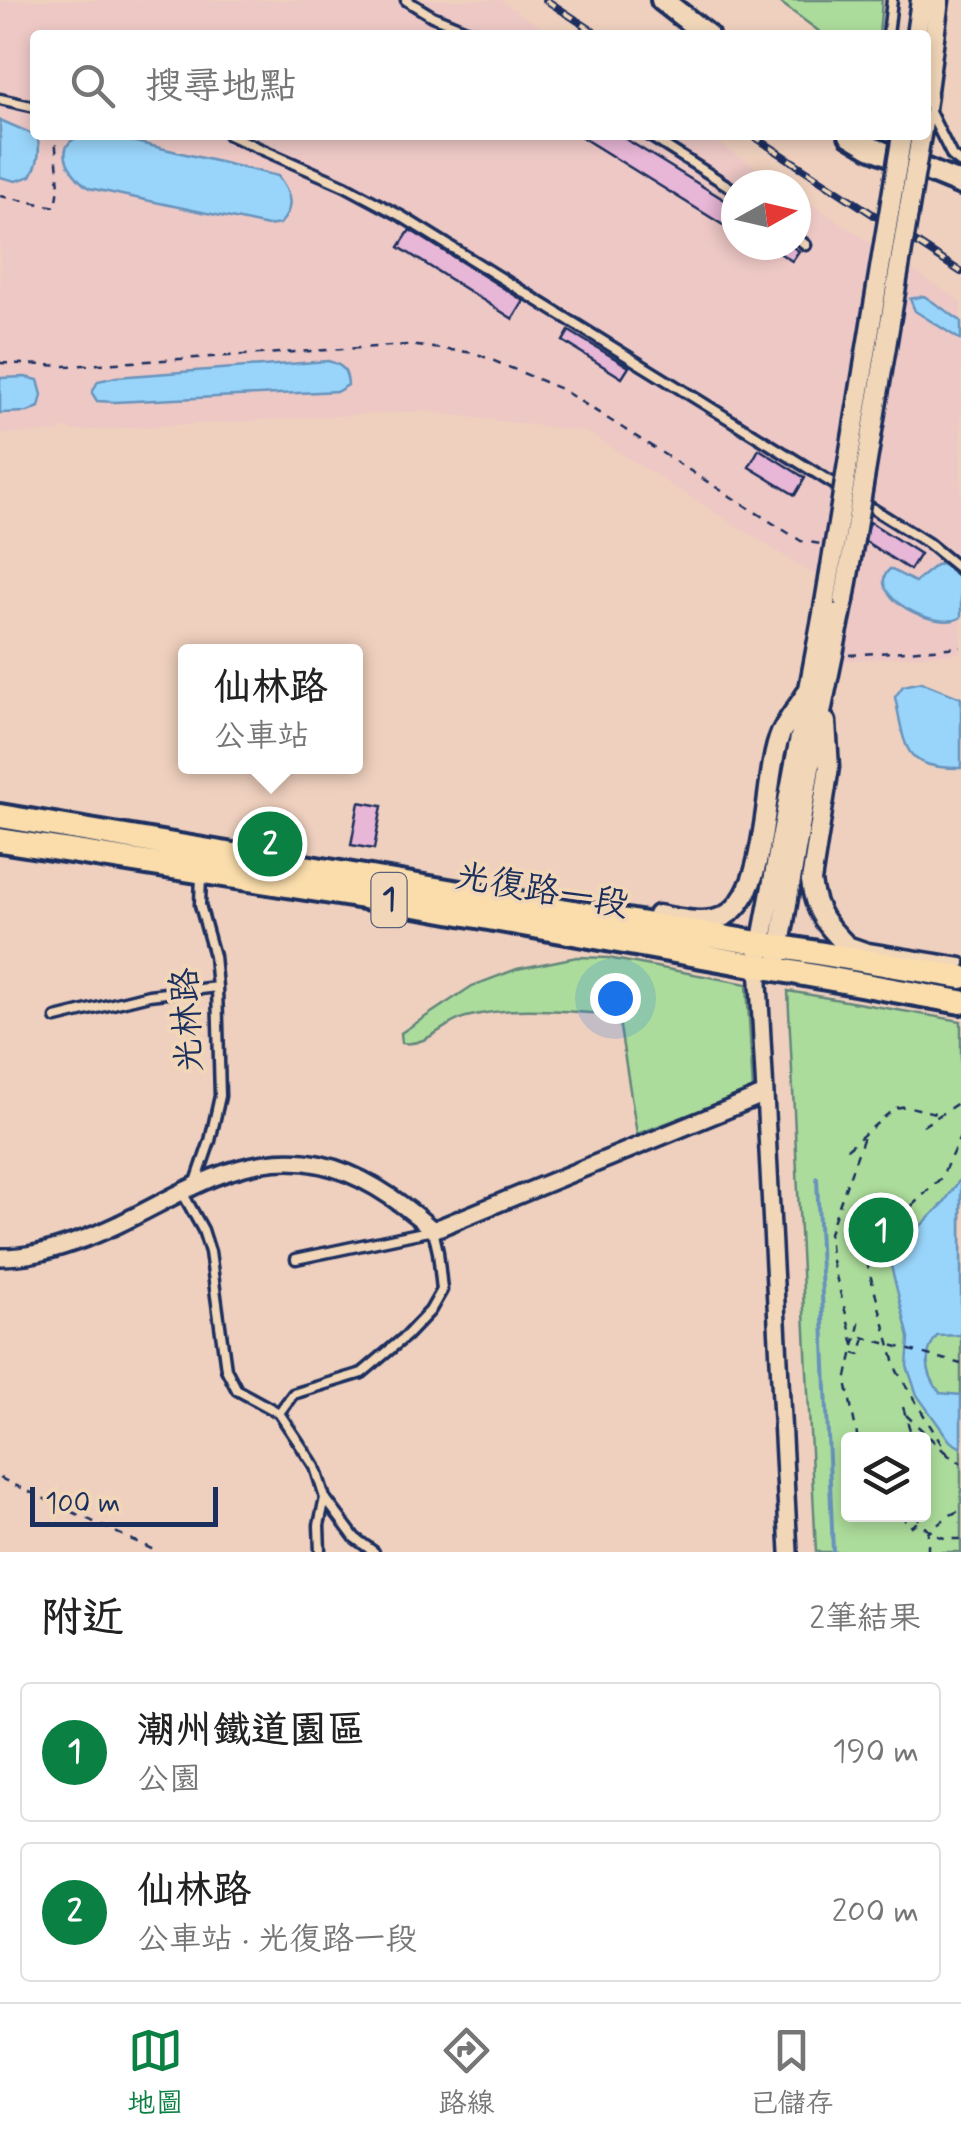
<!DOCTYPE html>
<html lang="zh-TW">
<head>
<meta charset="utf-8">
<style>
	:root { --surface:#fff; --page:#f2f2f2; --text:#222; --muted:#767676; --line:#e0e0e0; --accent:#0b8043 }
	body { margin:0; font-family:Mynerve,"LXGW WenKai TC",sans-serif; background:var(--page); color:var(--text) }
	.controls { position:absolute; right:30px; bottom:30px; display:grid; overflow:hidden; border-radius:10px; box-shadow:0 5px 15px #0003 }
	.controls button { width:90px; height:90px; display:grid; place-items:center; padding:0; border:0; border-bottom:2px solid var(--line); background:var(--surface); color:var(--text); font:50px sans-serif }
	.compass { position:absolute; left:721px; top:170px; width:90px; height:90px; border-radius:50%; background:var(--surface); box-shadow:0 5px 15px #0003; rotate:82deg }
	.scale { position:absolute; left:30px; bottom:25px; width:188px; box-sizing:border-box; padding-left:10px; border:5px solid #1b2f5e; border-top:0; font-size:28px; line-height:35px; white-space:nowrap; color:#1b2f5e; -webkit-text-stroke:8px #f1d6b8; paint-order:stroke }
	.you { position:absolute; left:615px; top:998px; width:35px; height:35px; margin:-25px; border:8px solid #fff; border-radius:50%; background:#1a73e8; box-shadow:0 0 0 15px #1a73e833 }
	.badge { display:grid; place-items:center; width:65px; height:65px; border-radius:50%; background:var(--accent); color:#fff; font-size:32px; font-weight:700 }
	.pin { position:absolute; translate:-50% -50%; border:5px solid #fff; box-shadow:0 2px 10px #0006 }
	.popup { position:absolute; left:178px; top:644px; width:185px; height:130px; box-sizing:border-box; display:grid; place-content:center; border-radius:10px; background:var(--surface); filter:drop-shadow(0 2px 8px #0005); font-size:32px; white-space:nowrap; color:var(--muted) }
	.popup b { font-size:38px; color:var(--text) }
	.popup::after { content:''; position:absolute; left:50%; top:100%; margin-left:-20px; border:20px solid transparent; border-top-color:var(--surface) }
	.list { margin:0; padding:0; list-style:none }
	h2 { display:flex; justify-content:space-between; align-items:center; height:130px; margin:0; padding:0 40px; font-size:42px }
	h2 small { font-size:32px; font-weight:400; color:var(--muted) }
	.list li { display:grid; grid-template-columns:65px 1fr auto; gap:30px; align-items:center; box-sizing:border-box; height:140px; margin:0 20px 20px; padding:0 20px; border:2px solid var(--line); border-radius:10px }
	.list b { display:block; font-size:38px; white-space:nowrap }
	.list p { margin:0; font-size:32px; white-space:nowrap; color:var(--muted) }
	.list em { font-size:32px; font-style:normal; color:var(--muted) }
	.icon { flex:none; width:55px; height:55px; fill:none; stroke:currentColor; stroke-width:2; stroke-linecap:round; stroke-linejoin:round }
	.map { position:relative; flex:none; width:961px; height:1552px; overflow:hidden }
	.search { position:absolute; background:var(--surface); box-shadow:0 5px 15px #0003; left:30px; right:30px; top:30px; height:110px; display:flex; align-items:center; gap:25px; box-sizing:border-box; padding:0 35px; border-radius:10px; color:var(--muted); font-size:38px }
	.sheet { height:450px; background:var(--surface) }
	nav { display:flex; justify-content:space-around; align-items:center; box-sizing:border-box; height:140px; border-top:2px solid var(--line); background:var(--surface); font-size:28px; color:var(--muted) }
	nav a { display:grid; justify-items:center; gap:5px }
	nav .on { color:var(--accent) }
	.map>svg:first-child { display:block }
	.built { fill:#edc8c5 }
	.green { fill:#acdc9b; stroke:#64867c; stroke-width:2.5; fill-rule:evenodd }
	.water { fill:#99d5fa; stroke:#6793bc; stroke-width:2.5 }
	.lines { fill:none; stroke-linecap:round; stroke-linejoin:round }
	.stream { stroke:#6793bc; stroke-width:4 }
	.building { fill:#e8b6d6; stroke:#1b2f5e; stroke-width:2.5 }
	.service-casing { stroke:#1b2f5e; stroke-width:15 }
	.minor-casing { stroke:#1b2f5e; stroke-width:22 }
	.tertiary-casing { stroke:#1b2f5e; stroke-width:25 }
	.secondary-casing { stroke:#1b2f5e; stroke-width:28 }
	.primary-casing { stroke:#1b2f5e; stroke-width:30 }
	.path { stroke:#1b2f5e; stroke-width:2.5; stroke-dasharray:8 8; stroke-linecap:butt }
	.service { stroke:#f1d6b8; stroke-width:8 }
	.minor { stroke:#f1d6b8; stroke-width:15 }
	.tertiary { stroke:#f1d6b8; stroke-width:18 }
	.secondary { stroke:#f1d6b8; stroke-width:20 }
	.primary { stroke:#faddab; stroke-width:22 }
	.rail-casing { stroke:#1b2f5e; stroke-width:8 }
	.rail { stroke:#f1d6b8; stroke-width:4; stroke-dasharray:11; stroke-linecap:butt }
	.tertiary-bridge-casing { stroke:#1b2f5e; stroke-width:25; stroke-linecap:butt }
	.path-bridge { stroke:#1b2f5e; stroke-width:2.5; stroke-dasharray:8 8; stroke-linecap:butt }
	.tertiary-bridge { stroke:#f1d6b8; stroke-width:18 }
	.labels { text-anchor:middle; dominant-baseline:central; stroke-width:8; stroke-linejoin:round; paint-order:stroke }
	.shield { fill:#f1d6b8; stroke:#5b6179; stroke-width:2.5 }
	.shield-label { font-size:32px; font-weight:bold; fill:#1b2f5e }
	.street-label { font-size:35px; fill:#1b2f5e; stroke:#f1d6b8 }
</style>
</head>
<body>
<div class="map">
<svg width="961" height="1552" viewBox="0 0 961 1552">
	<rect width="100%" height="100%" fill="#efd0be"/>
	<filter id="ink" filterUnits="userSpaceOnUse"><feTurbulence type="fractalNoise" baseFrequency=".01" numOctaves="2"/><feDisplacementMap in="SourceGraphic" scale="20" xChannelSelector="R" yChannelSelector="G"/><feConvolveMatrix kernelMatrix="1 2 1 2 8 2 1 2 1" color-interpolation-filters="sRGB"/></filter>
	<g filter="url(#ink)">
		<path class="built" d="M0,0h500l53,35h-518v100h671l77,50h-47v60h60v-51l165,108v351l-120,8 16,-77 -44,-10 -226,-142 -165,-21 -349,20 -9,-4 -7,5 -57,2z"/>
		<path class="green" d="M777,0h105l-3,35h-55z
			M577,957l31,1 139,26 6,107 -116,43 -19,-119c-50,-3 -103,-11 -152,2 -23,6 -39,30 -64,26l-1,-10 71,-47 45,-17z
			M788,991l173,30v531h-145zM848,1440h76v74h-76z"/>
		<path class="water" d="M0,120l37,16c4,15 2,27 -6,40l-15,5 -16,-4z
			M91,135h15l172,41c13,17 17,32 2,48l-12,2 -179,-38c-13,-8 -36,-36 -15,-49 5,-3 11,-3 17,-4z
			M924,296l37,25v19l-46,-29 -5,-12z
			M328,361c15,4 19,9 20,24l-10,6 -223,11 -18,-1 -5,-8 6,-12 18,-4z
			M25,377l13,3 4,15 -3,12 -11,5 -28,1v-35z
			M943,564l18,16v37c-23,16 -99,-23 -71,-48l25,13 21,-17z
			M921,682l40,16v70c-60,1 -55,-21 -66,-71l8,-11z
			M961,1178v157l-24,1c-15,19 -11,38 3,57l21,2v53l-11,-7 -33,-46 -10,-29 2,-28 -18,-72 4,-15 48,-47z"/>
		<g class="lines">
			<path class="stream" d="M817,1178l16,374"/>
		</g>
		<path class="building" d="M578,135h41l117,72v26z
			M410,230l114,71 -11,18 -114,-72z
			M767,245h22l10,6 -7,10z
			M569,331l60,36 -7,11 -59,-37z
			M759,449l46,29 -10,17 -46,-28z
			M870,522l50,32 -10,16 -50,-32z
			M359,802l23,4 -8,43 -23,-4z"/>
		<g class="lines">
			<g class="service-casing">
				<path id="service" d="M406,0l26,16 46,19
					M888,35l4,-35
					M0,99l35,8
					M930,112l22,44 9,7
					M229,135l116,51 56,30 441,273
					M648,135l88,56
					M926,136l6,-41
					M796,237l10,8
					M862,502l66,41 33,27
					M848,941l20,7 93,15
					M56,1018l93,-23 68,-8
					M195,1185l15,-44 10,-45 -3,-109 -3,-31 -14,-51 1,-31
					M182,1192l21,38 7,22 16,117 11,21 42,23 36,54 10,31 -6,27 1,27
					M279,1413l14,-19 69,-21 44,-37 24,-25 12,-21 -4,-38 -5,-22 -137,29
					M325,1498l30,40 19,14"/>
			</g>
			<g class="minor-casing">
				<path id="minor" d="M765,1094l24,458
					M0,1257c28,0 49,-6 75,-15 42,-14 79,-37 119,-56 97,-47 160,-25 239,44l332,-136 -7,-130"/>
			</g>
			<g class="tertiary-casing">
				<path id="tertiary" d="M916,35l5,-35
					M926,98l13,-98
					M826,722l3,45 -18,114c5,42 26,52 51,81
					M658,915c18,3 44,10 62,3 52,-20 41,-138 61,-185 6,-13 17,-26 25,-39
					M759,956l66,-353
					M778,957l33,-195 33,-162"/>
			</g>
			<g class="secondary-casing">
				<path id="secondary" d="M662,0l45,35
					M850,135l20,12 91,37"/>
			</g>
			<g class="primary-casing">
				<path id="primary" d="M0,816l961,161
					M0,840l427,67 534,95"/>
			</g>
			<path class="path" d="M0,196l56,11 3,-19 -4,-53
				M0,363l66,3 342,-21 67,8 86,36 240,152 20,3
				M849,655l112,-8
				M923,1126l38,-25
				M961,1135l-20,43 -67,64 -6,12v13l29,104 51,84 13,8
				M847,1149l48,-41 11,-2 33,8
				M854,1345l-23,-88 -2,-24 37,-102
				M854,1353l6,2 5,-17
				M903,1407l10,33
				M906,1415l39,37
				M858,1440l-12,-59 14,-61
				M0,1478l158,74
				M901,1514l9,13 9,-6 1,-7
				M914,1514c14,19 23,26 47,25
				M928,1552v-19l20,-17 13,-6"/>
			<use href="#service" class="service"/>
			<use href="#minor" class="minor"/>
			<use href="#tertiary" class="tertiary"/>
			<use href="#secondary" class="secondary"/>
			<use href="#primary" class="primary"/>
			<g class="rail-casing">
				<path id="rail" d="M546,0l53,35
					M752,135l209,137"/>
			</g>
			<use href="#rail" class="rail"/>
			<g class="tertiary-bridge-casing">
				<path id="tertiary-bridge" d="M844,600l77,-465
					M825,603l77,-468"/>
			</g>
			<path class="path-bridge" d="M862,1337l99,27"/>
			<use href="#tertiary-bridge" class="tertiary-bridge"/>
		</g>
	</g>
	<g class="labels">
		<rect class="shield" x="371.5" y="873" width="35" height="54" rx="8"/>
		<g class="shield-label">
			<text x="389" y="900">1</text>
		</g>
		<g class="street-label">
			<text transform="translate(542 891) rotate(10)">光復路一段</text>
			<text transform="translate(188 1020) rotate(-93)">光林路</text>
		</g>
	</g>
</svg>
<div class="controls">
<button><svg class="icon" aria-label="layers" viewBox="0 0 24 24"><path d="M12 4l9 5-9 5-9-5zM3 14l9 5 9-5"/></svg></button>
</div>
<svg class="compass" viewBox="-18 -18 36 36"><path d="M0-13l5 13h-10z" fill="#e53935"/><path d="M0 13l5-13h-10z" fill="#767676"/></svg>
<div class="scale">100 m</div>
<div class="you"></div>
<div class="pin badge" style="left:881px;top:1230px">1</div>
<div class="pin badge" style="left:270px;top:844px">2</div>
<div class="popup"><b>仙林路</b>公車站</div>
<div class="search"><svg class="icon" aria-label="search" viewBox="0 0 24 24"><circle cx="10" cy="10" r="6"/><path d="M15 15l6 6"/></svg>搜尋地點</div>
</div>
<section class="sheet">
<h2>附近<small>2筆結果</small></h2>
<ul class="list">
<li><span class="badge">1</span><div><b>潮州鐵道園區</b><p>公園</p></div><em>190 m</em></li>
<li><span class="badge">2</span><div><b>仙林路</b><p>公車站 · 光復路一段</p></div><em>200 m</em></li>
</ul>
</section>
<nav>
<a class="on"><svg class="icon" aria-label="map" viewBox="0 0 24 24"><path d="M3 6l6-2 6 2 6-2v14l-6 2-6-2-6 2zM9 4v14M15 6v14"/></svg>地圖</a>
<a><svg class="icon" aria-label="directions" viewBox="0 0 24 24"><path d="M12 3l9 9-9 9-9-9zM9 14v-3h6M13 9l2 2-2 2"/></svg>路線</a>
<a><svg class="icon" aria-label="saved" viewBox="0 0 24 24"><path d="M7 4h10v16l-5-4-5 4z"/></svg>已儲存</a>
</nav>
</body>
</html>
